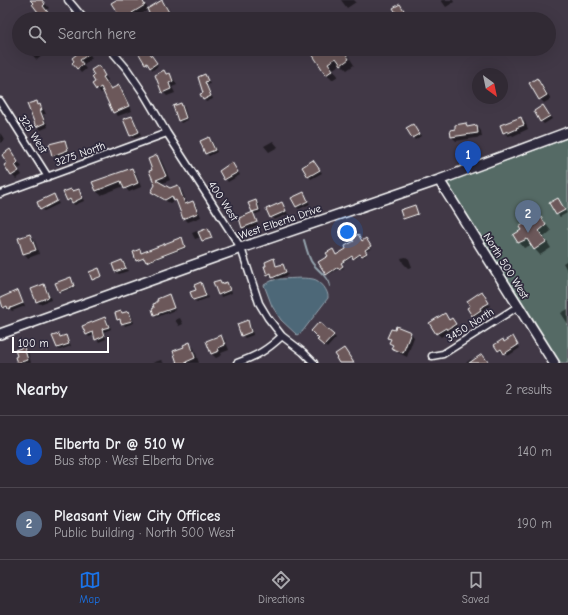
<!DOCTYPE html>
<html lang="en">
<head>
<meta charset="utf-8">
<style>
	:root { --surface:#312a34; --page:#3d3640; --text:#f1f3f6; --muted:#a8a7ac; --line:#4c464f; --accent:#1a73e8 }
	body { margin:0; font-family:"Comic Neue",sans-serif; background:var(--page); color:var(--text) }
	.compass { position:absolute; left:472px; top:68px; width:36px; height:36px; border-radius:50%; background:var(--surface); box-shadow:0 4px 16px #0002; rotate:147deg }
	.scale { position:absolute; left:12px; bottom:10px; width:97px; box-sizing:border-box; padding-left:4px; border:2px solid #fff; border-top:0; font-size:11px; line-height:14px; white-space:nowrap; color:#fff; -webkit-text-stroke:3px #2f2a3d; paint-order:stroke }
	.you { position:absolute; left:347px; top:232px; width:14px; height:14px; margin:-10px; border:3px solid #fff; border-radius:50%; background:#1a73e8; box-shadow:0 0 0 6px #1a73e833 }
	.badge { display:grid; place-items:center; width:26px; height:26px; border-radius:50%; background:var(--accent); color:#fff; font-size:13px; font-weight:700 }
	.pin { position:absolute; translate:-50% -33px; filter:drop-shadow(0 1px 2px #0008) }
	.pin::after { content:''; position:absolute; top:21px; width:14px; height:12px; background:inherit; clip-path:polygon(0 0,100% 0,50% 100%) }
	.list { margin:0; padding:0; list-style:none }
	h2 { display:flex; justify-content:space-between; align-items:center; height:52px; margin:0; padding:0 16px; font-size:17px }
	h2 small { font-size:13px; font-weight:400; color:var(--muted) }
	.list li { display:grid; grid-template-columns:26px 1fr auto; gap:12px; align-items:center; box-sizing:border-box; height:72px; padding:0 16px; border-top:1px solid var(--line) }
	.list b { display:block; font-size:15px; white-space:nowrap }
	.list p { margin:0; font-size:13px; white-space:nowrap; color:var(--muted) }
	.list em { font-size:13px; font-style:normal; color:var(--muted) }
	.icon { flex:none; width:22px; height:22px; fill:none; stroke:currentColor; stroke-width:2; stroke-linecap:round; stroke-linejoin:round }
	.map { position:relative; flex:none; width:568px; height:363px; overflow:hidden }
	.search { position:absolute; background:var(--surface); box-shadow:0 4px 16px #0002; left:12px; right:12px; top:12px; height:44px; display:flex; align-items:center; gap:10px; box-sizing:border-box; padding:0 14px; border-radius:22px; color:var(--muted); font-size:15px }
	.sheet { height:196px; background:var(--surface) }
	nav { display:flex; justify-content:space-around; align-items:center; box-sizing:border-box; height:56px; border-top:1px solid var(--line); background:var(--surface); font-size:11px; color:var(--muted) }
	nav a { display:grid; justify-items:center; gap:2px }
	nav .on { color:var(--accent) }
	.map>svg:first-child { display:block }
	.green { fill:#546a65; stroke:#aab4b2 }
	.water { fill:#4e6778; stroke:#95a4ae }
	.shadow { fill:#0007 }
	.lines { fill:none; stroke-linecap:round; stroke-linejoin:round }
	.stream { stroke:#95a4ae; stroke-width:2 }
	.building { fill:#6c595a; stroke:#fff }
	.street-casing { stroke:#fff; stroke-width:9 }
	.secondary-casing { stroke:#fff; stroke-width:12 }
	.street { stroke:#2f2a3d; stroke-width:6 }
	.secondary { stroke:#2f2a3d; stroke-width:9 }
	.labels { text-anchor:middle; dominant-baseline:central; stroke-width:3.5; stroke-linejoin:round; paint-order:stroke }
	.street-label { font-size:11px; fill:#fff; stroke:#2f2a3d }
</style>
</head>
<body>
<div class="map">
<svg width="568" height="363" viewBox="0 0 568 363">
	<rect width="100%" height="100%" fill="#413846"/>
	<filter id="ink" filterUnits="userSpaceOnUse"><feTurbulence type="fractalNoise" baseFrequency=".025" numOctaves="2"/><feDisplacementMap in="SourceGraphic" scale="8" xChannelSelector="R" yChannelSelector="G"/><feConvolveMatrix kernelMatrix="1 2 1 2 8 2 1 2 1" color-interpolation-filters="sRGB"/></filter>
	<g filter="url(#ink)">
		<path class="green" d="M568,138v225h-7l-114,-181z"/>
		<path class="water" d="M277,279c12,0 25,-2 36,0 7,1 16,12 15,19l-26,34 -5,3 -16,-15 -9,-14 -8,-21 7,-4z"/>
		<path class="shadow" d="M31,0h11l7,8 -3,2 7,9h-9z
			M117,0h25l6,9 14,-8 4,4 8,13 -20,1 -6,-9 -13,8 1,1h-13z
			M341,0h13l2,2 -9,6z
			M441,0h12l1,2 -8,5z
			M400,5l7,10 -6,3 -3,-2z
			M27,49h14l4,4 -8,7z
			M75,49h13l2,2 -2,1 4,6 -9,7 3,4 -5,4 -4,-5 2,-14z
			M321,49h23l10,16 -7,5 -6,-6 -8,5 5,7 -6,4 -6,-6z
			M147,50l11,16 -5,4 -7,-7z
			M98,67l10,13 -1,1 5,8 6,-2 5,4 9,20 -14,5 -4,-4 -10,-20 -3,1 -4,-4 -1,-14z
			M164,72l9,6 4,7 -5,2 3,6 -8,3 -4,-4z
			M205,75l5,9 -3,1 6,14 -7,3 -2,-3z
			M537,79l4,4 10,16 -7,4 -4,-4z
			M36,102l8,8 2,4h-3l5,13 -7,3 -4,-4z
			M181,104l3,3 4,13 -7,3 -2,-3z
			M543,106l9,13 -8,5 -3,-3z
			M132,117l2,2 7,16 -8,3 -2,-3z
			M521,118l4,4 3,7 -15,7 -1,-1 -4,1 -4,-4z
			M466,124l3,4 8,-2 4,5 1,6 -26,4 -4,-4z
			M413,125l8,11 -6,4 -2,-3z
			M0,133l5,7 -5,3z
			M209,138l3,3 5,11 -8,4 -3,-3z
			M65,141l2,2 3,10 -14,5 -3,-3z
			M273,141l5,6 -9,5 -5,-6z
			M10,151l12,16 -4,2 4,6 -6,4 -4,-4 -4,-12z
			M157,156l4,4 9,20 -9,4 9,5 7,-2 5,4 5,13 6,-2 4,4 4,11 -13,5 -4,-4 -5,-13 -4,-5 -5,3 -14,-7 -4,-4 4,-7 -2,-15z
			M313,161l9,12 -11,6 -8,-12z
			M232,164l8,11 -12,7 -8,-11z
			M131,169l5,4 5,14 -12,5 -5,-6 -23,9 -5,-4 -3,-8z
			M78,190l3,3 3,8 -9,4 -7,-5 6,-8z
			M303,193l7,11 -11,5 -3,-2z
			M53,195l6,9 -15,7 -3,-2z
			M558,199l9,14 -7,4 -3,-3z
			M256,201l3,3 2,8 -7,3 4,10 -12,5 -3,-3 -3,-9 14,-5 -1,-1z
			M281,203l7,11 -14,6 -7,-11z
			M416,207l2,8 -13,4 -1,-1z
			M541,218l10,13 -7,6 7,11 -11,7 -9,-10 -7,3 -5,-6 4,-12z
			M209,230l3,9 -9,2 -2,-4 -6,2 -3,-6 5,-2 1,2z
			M30,235l4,4 5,15 -11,4 -4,-5z
			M183,240l3,8 -38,14 -2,-4 -8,3 -1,-1 4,-9v3z
			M367,240l5,8 -7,4 2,2 -3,3 -2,-3 -7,5 -2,-2 -12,7 3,4 -3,1 -1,-1 -12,7 -1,-1 9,-18z
			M406,257l3,2 3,8 -4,1 -5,-5 -2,-5z
			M273,260l5,7 4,-2 3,2 3,8 -12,5 -3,-4 -2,1 -3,-3z
			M568,260v12l-5,-9z
			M122,261l3,2 3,8 -9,3 -3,-2 -3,-8z
			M99,269l3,8 -8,3 -1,-1z
			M72,279l3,8 -15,6 -1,-1z
			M219,281l3,3 4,-1 3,2 3,8 -11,4 -2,-3z
			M201,283l2,3 5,12 -11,4 -3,-2 -2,-7 5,-3z
			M44,285l3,3 4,12 -11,4 -3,-2 -4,-13z
			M18,292l2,2 5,12 -13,5 -2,-2 -3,1 -3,-3z
			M168,295l3,3 4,12 -18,7 -2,-3v-5z
			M484,295l6,11 -8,5 1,2 -8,5 -3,-3z
			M568,309v15l-7,-11z
			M121,312l2,2 5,-2 3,2 3,9 -9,3 -3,-5 -4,-2z
			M444,315l6,6 2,-2 7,10 -7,4 -2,-2 -9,6 -4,-4z
			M105,318l3,3 3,8 -7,3 2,7 -7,3 -4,-7 -6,2 -2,-3z
			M180,318l3,6 -4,2 -4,-6z
			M248,322l2,2 3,11 -8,3 -3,-3z
			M319,323l17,15 -9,10 -8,-8 1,-1z
			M410,333l4,4 -7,20 -10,-5 -4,-4v-2l-3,-3 1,-2 -3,-3z
			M59,335l3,3 4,-1 2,2 3,7 -11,4 -3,-2z
			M221,336l4,4 4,10 -8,3 1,2 -6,3 -5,-5z
			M513,337l7,11 -12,8 -4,-5 -2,2 -3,-3 4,-10 2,3z
			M189,344l5,4 5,15h-21z
			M23,348l5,4 3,11h-13l-2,-5z
			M482,355l7,8h-23l5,-4 2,2z
			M161,360l3,3h-12z"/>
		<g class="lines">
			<path class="stream" d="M304,240c2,7 4,15 7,21 5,9 18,15 19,25"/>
		</g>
		<path class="building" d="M30,0h12l3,4 -2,2 10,13h-10l-11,-15 1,-1z
			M116,0h26l3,5 -13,8 4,6h-15l-10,-16z
			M162,0l8,14 -8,5h-10l-5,-10z
			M400,4l5,8 -7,4 -5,-8z
			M73,49h12l4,5 -9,6 3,4 -6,5 -5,-6 2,-2 -2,-3 5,-4z
			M147,49l10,14 -7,5 -3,-5 -2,1 -6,-10z
			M320,49h23l6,10 -8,6 -5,-7 -8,5 5,7 -7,5 -14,-21z
			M99,65l6,11 -2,1 8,12 8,-4 10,21 -16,7 -12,-26 -5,3 -4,-6 3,-2 -3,-5 2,-2 -3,-5z
			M164,70l2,4 4,-1 3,8 -4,2 2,6 -9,4 -7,-18z
			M205,74l3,7 -3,1 6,14 -8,4 -3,-6 3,-1 -5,-16z
			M537,78l10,17 -8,5 -10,-17z
			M37,101l1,4 2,-1 2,6h-2l5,13 -9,4 -9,-23z
			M181,103l5,15 -8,3 -5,-15z
			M543,105l7,11 -10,6 -6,-11z
			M132,116l7,16 -9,4 -7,-17z
			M521,117l3,8 -8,3 1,1 -9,4v-2l-5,2 -3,-8z
			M466,123l1,4 10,-2 1,8 -27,4 -1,-7 5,-1v-4z
			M413,124l6,10 -7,4 -6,-10z
			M209,137l6,13 -10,4 -5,-13z
			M65,140l3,10 -16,6 -3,-12z
			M10,149l8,13 -3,3 4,6 -8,5 -7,-11 3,-2 -5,-8z
			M157,155l9,21 -10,4 14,8 8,-3 7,19 8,-3 5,12 -15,6 -7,-19 -2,1 -2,-5 -7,4 -14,-8 4,-7 -6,-14 3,-1 -4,-11z
			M313,160l7,10 -12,7 -6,-10z
			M232,162l6,10 -14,8 -5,-9z
			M132,168l6,15 -14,6 -3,-8 -25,10 -4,-9z
			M71,189l2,2 6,-2 3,9 -10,5 -2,-4 -3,2 -4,-9z
			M304,192l4,9 -12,6 -5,-9z
			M54,194l3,7 -17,9 -3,-8z
			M558,198l7,12 -9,5 -7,-12z
			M256,200l3,10 -7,2 -4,-9z
			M282,202l4,9 -16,7 -4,-9z
			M415,205l3,9 -15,5 -3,-9z
			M253,212l4,10 -15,6 -3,-10z
			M541,217l5,8 -7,6 7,11 -12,8 -7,-11 -9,4 -5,-8 8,-5 -2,-3 12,-8 2,3z
			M208,228l4,10 -10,3 -4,-9z
			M30,234l6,16 -13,4 -5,-16z
			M358,234l4,7 4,-3 5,8 -6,4 2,3 -5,3 -2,-2 -7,5 -1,-3 -11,7 2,3 -4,3 -1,-2 -12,8 -8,-13 10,-6 -2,-3 7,-4 3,6 10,-6 -1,-3 9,-5 -2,-2z
			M182,237l3,10 -39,15 -2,-4 -8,3 -3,-9 7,-3 1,4z
			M274,258l2,8 7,-2 3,8 -14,6 -1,-5 -4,2 -3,-9h2l-1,-4z
			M122,260l4,8 -11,4 -3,-8z
			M99,268l3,8 -10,4 -3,-8z
			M71,277l3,9 -15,6 -4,-9z
			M220,280l1,4 6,-2 3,8 -12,5 -5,-13z
			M201,282l5,14 -13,4 -3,-8 6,-2 -2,-5z
			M44,284l5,13 -13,5 -5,-13z
			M18,290l5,13 -15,6 -1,-3 -4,2 -3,-10z
			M482,291l7,12 -9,5 1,2 -9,6 -5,-8 3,-2 -3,-5z
			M169,294l5,14 -20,7 -2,-6 2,-1 -1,-4 3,-1v-2h2l-1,-2z
			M121,311l1,2 7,-2 3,10 -11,3 -1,-5 -3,1 -2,-7z
			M445,313l4,7 3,-2 4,6 -9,6 -1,-2 -10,6 -7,-11z
			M105,317l4,10 -7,2 2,7 -9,4 -2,-8 -7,3 -4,-9z
			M248,320l3,12 -10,4 -4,-12z
			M319,322l15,13 -10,11 -7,-6 2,-1 -8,-8z
			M396,326l15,6 -8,21 -12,-5 2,-3 -4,-2 2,-4 -4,-1 4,-9 4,1z
			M59,334l1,3 6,-2 3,9 -12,4 -5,-12z
			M221,335l4,10 -7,3 1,3 -8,3 -5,-13z
			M513,336l5,9 -14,9 -3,-5 -3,2 -4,-6 9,-6 1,3z
			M190,342l5,16 -9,4 1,1h-10l-4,-12 11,-4 -1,-2z
			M24,347l4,13 -11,3 -2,-6 2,-1 -2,-6z
			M344,348l10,15h-15l-3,-5 1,-1 -2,-3z
			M482,354l7,9h-20z"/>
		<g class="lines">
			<g class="street-casing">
				<path id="street" d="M68,0l16,19
					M110,49l17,20 17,25 23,39 74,115 18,55 9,15 14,18 21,16 11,11
					M0,101l48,76
					M0,194l167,-61
					M432,356l11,-2 74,-47
					M237,363c20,-7 30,-13 45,-27"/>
			</g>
			<g class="secondary-casing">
				<path id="secondary" d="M439,180l115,183
					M0,334l241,-86 198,-68 129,-48"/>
			</g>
			<use href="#street" class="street"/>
			<use href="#secondary" class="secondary"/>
		</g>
	</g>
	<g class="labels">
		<g class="street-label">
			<text transform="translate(33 134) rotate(57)">325 West</text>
			<text transform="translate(80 154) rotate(-20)">3275 North</text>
			<text transform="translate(223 201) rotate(57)">400 West</text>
			<text transform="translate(280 222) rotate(-19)">West Elberta Drive</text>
			<text transform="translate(506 266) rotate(58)">North 500 West</text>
			<text transform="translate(470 325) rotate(-32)">3450 North</text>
		</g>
	</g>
</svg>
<svg class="compass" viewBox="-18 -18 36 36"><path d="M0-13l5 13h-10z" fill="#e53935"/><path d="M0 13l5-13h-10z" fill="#a8a7ac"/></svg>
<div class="scale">100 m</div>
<div class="you"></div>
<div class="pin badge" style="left:468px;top:174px;background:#1a4fb4">1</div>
<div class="pin badge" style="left:528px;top:233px;background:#5c6f8a">2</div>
<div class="search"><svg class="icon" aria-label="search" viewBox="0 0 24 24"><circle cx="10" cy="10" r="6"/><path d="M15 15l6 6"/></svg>Search here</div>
</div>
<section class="sheet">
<h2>Nearby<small>2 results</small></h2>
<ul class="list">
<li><span class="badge" style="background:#1a4fb4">1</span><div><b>Elberta Dr @ 510 W</b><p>Bus stop · West Elberta Drive</p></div><em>140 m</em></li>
<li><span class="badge" style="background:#5c6f8a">2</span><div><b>Pleasant View City Offices</b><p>Public building · North 500 West</p></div><em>190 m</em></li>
</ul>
</section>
<nav>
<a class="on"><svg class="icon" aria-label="map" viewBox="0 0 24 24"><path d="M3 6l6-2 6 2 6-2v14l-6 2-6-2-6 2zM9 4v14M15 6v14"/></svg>Map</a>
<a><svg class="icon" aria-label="directions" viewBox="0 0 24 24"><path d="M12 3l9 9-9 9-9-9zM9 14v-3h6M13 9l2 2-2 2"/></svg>Directions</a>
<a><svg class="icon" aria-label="saved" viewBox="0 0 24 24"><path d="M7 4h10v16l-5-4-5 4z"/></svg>Saved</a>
</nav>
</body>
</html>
